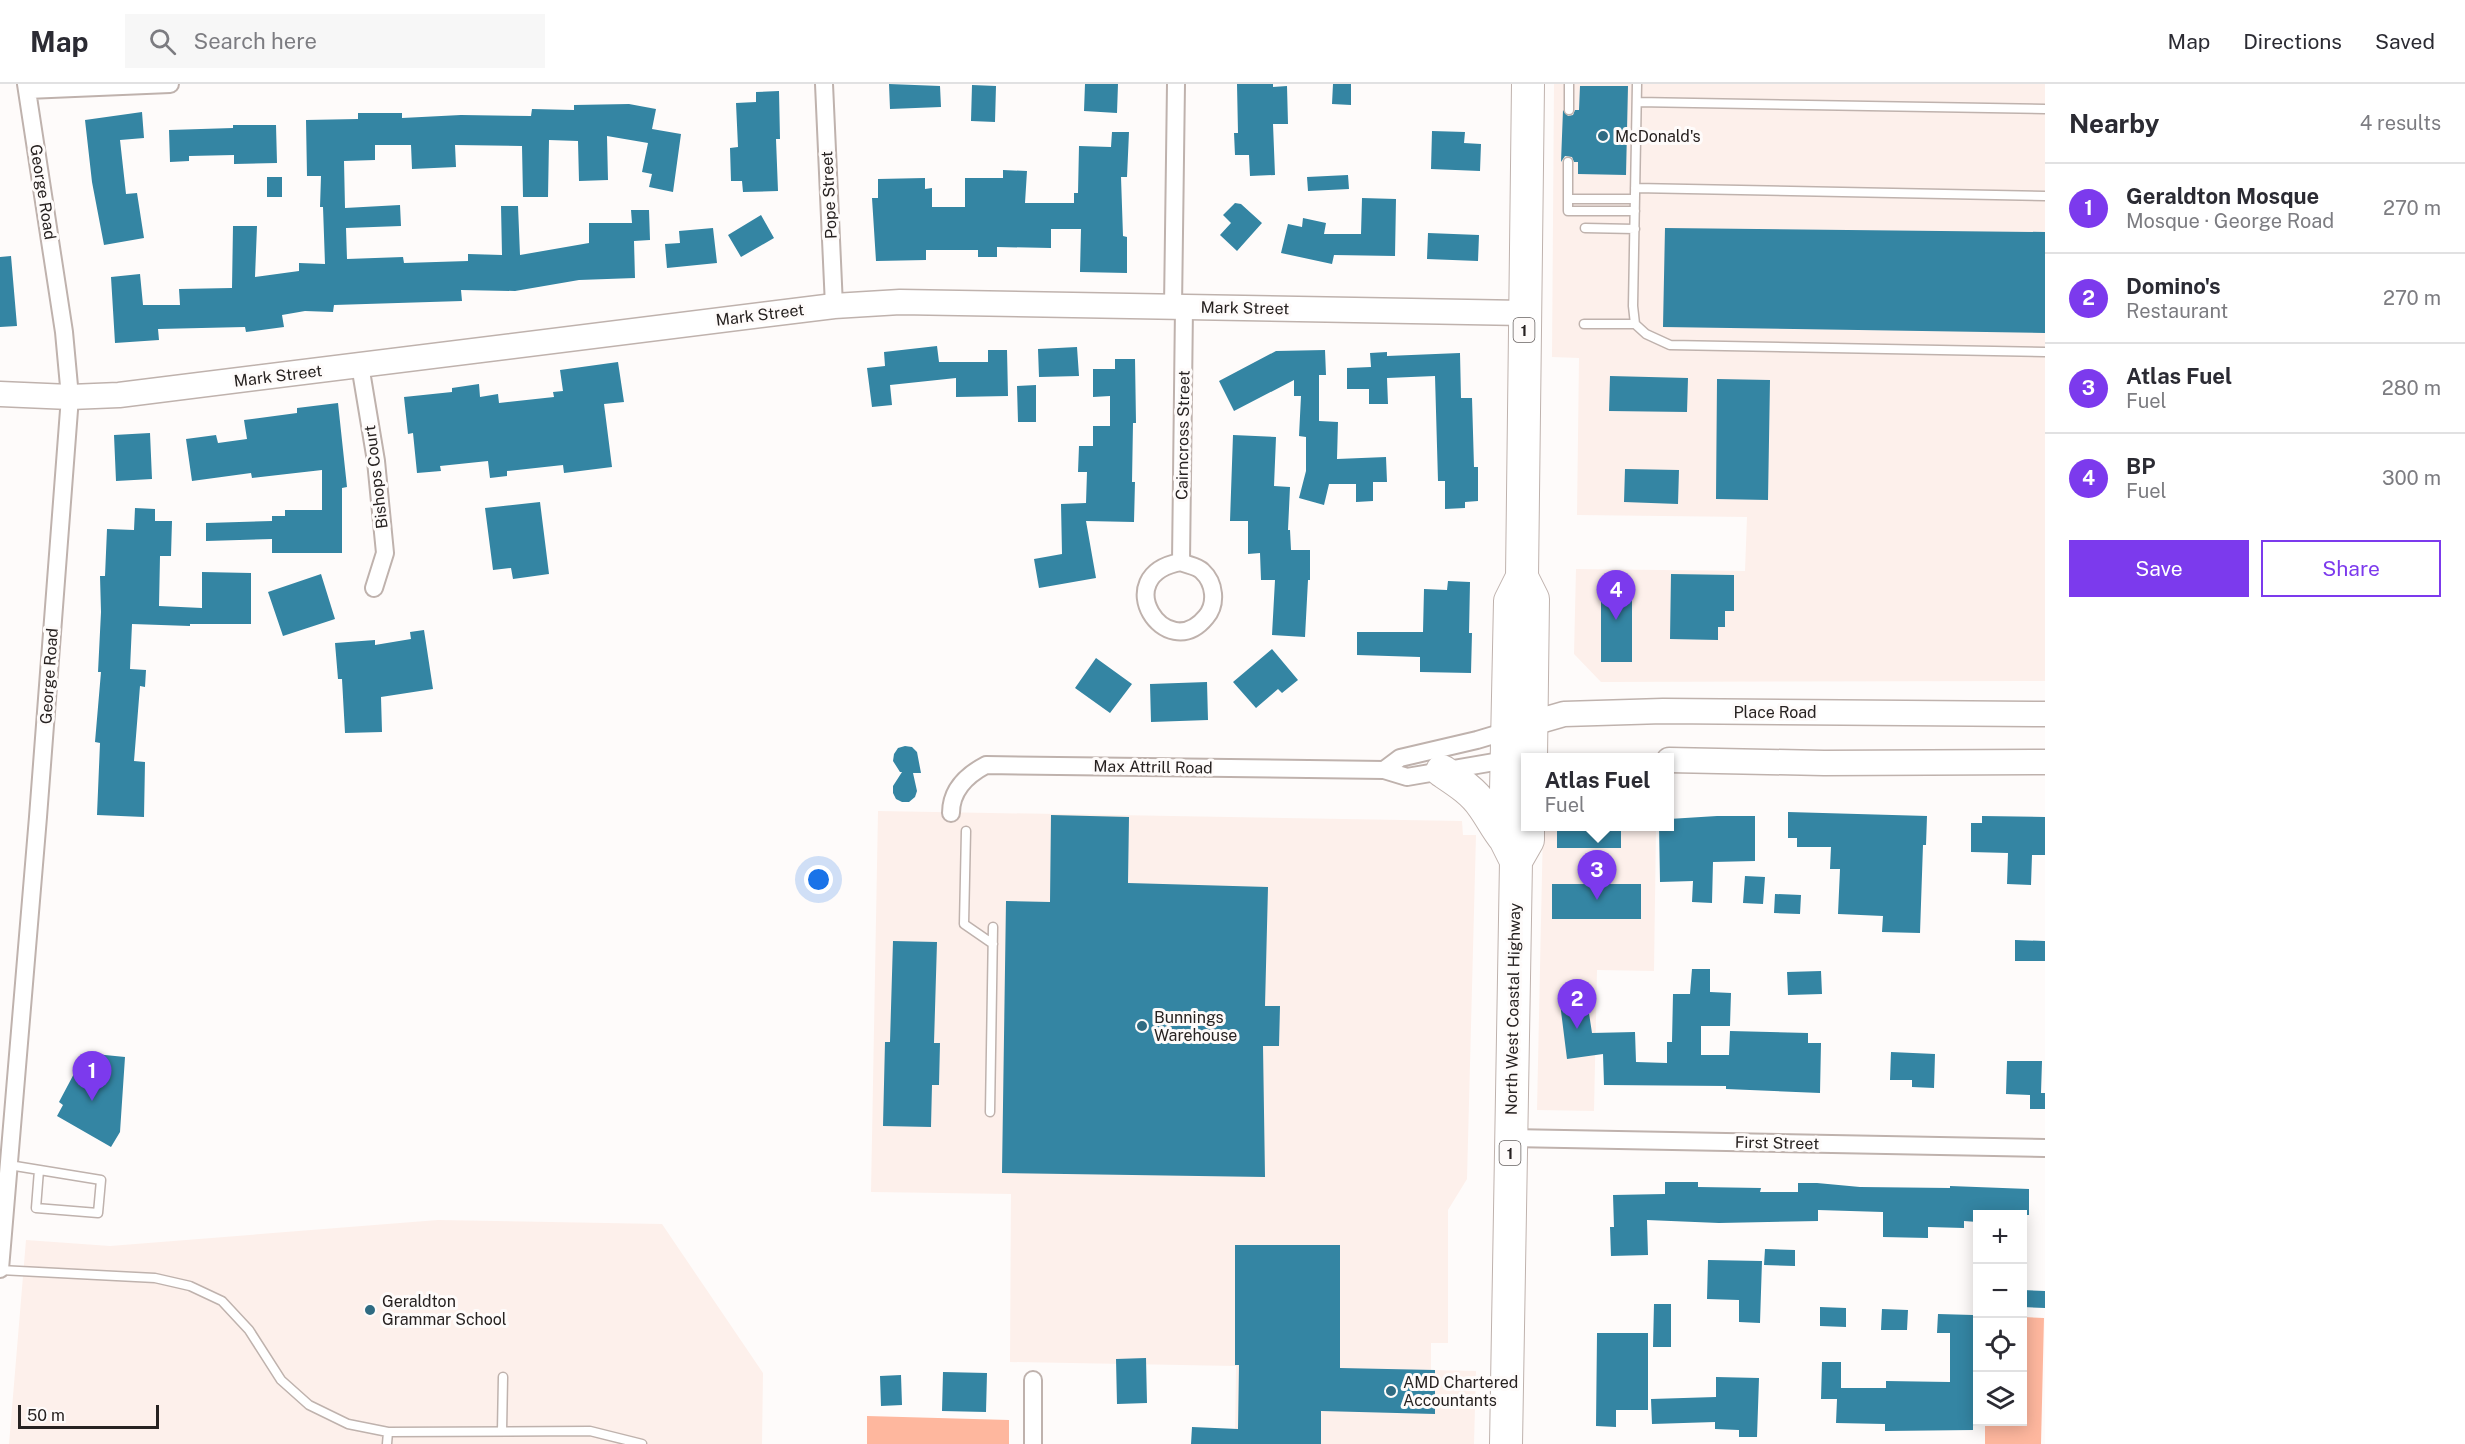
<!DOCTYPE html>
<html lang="en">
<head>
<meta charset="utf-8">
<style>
	:root { --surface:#fff; --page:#f7f7f7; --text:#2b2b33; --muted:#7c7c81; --line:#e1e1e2; --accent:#7c3aed }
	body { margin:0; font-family:"Public Sans",sans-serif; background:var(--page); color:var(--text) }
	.controls { position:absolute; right:18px; bottom:18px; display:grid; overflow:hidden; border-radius:0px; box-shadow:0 3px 15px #0003 }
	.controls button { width:54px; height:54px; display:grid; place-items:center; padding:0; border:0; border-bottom:2px solid var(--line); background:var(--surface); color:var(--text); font:30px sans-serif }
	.scale { position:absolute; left:18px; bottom:15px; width:141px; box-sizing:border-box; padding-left:6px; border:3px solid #272221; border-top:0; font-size:16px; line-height:21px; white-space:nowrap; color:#272221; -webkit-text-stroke:4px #fefbfa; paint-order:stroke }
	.you { position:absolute; left:819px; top:796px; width:21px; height:21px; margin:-15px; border:4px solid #fff; border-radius:50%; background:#1a73e8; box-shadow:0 0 0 9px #1a73e833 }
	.badge { display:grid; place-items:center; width:39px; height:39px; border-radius:50%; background:var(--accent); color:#fff; font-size:20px; font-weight:700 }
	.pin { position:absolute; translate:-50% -50px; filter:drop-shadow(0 2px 3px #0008) }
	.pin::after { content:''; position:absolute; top:32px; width:21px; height:18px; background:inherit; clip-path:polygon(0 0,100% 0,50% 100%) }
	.popup { position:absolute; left:1521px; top:669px; width:153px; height:78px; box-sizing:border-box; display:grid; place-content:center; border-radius:0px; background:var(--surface); filter:drop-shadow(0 2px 4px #0005); font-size:20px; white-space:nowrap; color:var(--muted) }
	.popup b { font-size:22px; color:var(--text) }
	.popup::after { content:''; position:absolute; left:50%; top:100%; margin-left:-12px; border:12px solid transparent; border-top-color:var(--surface) }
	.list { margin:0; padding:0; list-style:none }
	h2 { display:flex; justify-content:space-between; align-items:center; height:78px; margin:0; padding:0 24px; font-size:26px }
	h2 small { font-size:20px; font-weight:400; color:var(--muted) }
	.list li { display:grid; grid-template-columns:39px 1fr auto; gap:18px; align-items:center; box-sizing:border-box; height:90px; padding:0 24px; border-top:2px solid var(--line) }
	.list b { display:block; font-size:22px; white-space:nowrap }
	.list p { margin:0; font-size:20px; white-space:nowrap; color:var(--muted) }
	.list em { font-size:20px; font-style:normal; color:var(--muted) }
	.actions { display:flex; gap:12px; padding:18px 24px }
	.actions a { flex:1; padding:14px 0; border:2px solid var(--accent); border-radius:0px; text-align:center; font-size:21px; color:var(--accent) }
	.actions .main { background:var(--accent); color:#fff }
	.icon { flex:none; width:33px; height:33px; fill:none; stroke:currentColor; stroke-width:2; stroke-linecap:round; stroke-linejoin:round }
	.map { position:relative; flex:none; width:2045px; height:1360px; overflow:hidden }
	header { display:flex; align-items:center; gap:36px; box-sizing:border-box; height:84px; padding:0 30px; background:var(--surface); border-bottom:2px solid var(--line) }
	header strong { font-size:28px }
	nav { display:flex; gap:33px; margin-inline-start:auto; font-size:21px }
	.search { width:420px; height:54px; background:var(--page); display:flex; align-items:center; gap:15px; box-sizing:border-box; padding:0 21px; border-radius:0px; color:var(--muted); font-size:22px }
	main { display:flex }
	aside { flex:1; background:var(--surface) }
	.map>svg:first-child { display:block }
	.built { fill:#fdf0eb }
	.water { fill:#feb79e }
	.building { fill:#3485a3 }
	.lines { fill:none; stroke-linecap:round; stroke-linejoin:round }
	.lane-casing { stroke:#bfb2ad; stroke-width:11 }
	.street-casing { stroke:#bfb2ad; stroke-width:20 }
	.secondary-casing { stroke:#bfb2ad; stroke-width:27 }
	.highway-casing { stroke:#bfb2ad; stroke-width:34 }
	.lane { stroke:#fff; stroke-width:8 }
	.street { stroke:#fff; stroke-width:16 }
	.secondary { stroke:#fff; stroke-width:24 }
	.highway { stroke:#fff; stroke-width:32 }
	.poi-dot { fill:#2f6b82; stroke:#fefbfa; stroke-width:2 }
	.labels { text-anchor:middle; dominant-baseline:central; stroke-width:6; stroke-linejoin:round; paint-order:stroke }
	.shield { fill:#fefbfa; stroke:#686362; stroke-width:1.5 }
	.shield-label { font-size:15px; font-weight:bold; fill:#272221 }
	.poi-label { font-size:16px; fill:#272221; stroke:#fefbfa; text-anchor:start }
	.street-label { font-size:16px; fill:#272221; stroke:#fefbfa }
</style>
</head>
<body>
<header>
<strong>Map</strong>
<div class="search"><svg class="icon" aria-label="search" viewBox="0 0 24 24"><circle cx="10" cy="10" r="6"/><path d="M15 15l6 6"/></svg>Search here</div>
<nav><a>Map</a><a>Directions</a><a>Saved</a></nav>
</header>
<main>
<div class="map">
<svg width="2045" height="1360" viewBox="0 0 2045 1360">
	<rect width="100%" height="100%" fill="#fefbfa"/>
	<path class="built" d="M1554,0h491v597l-444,1 -27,-28 2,-85 169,2 2,-54 -170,-2 2,-157 -27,-1z
		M878,727l584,10 1,14h13l-9,344 -19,31v133h-17v27l45,1 -2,73h-239l1,-78 -226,-4 1,-168 -140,-2z
		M1543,743h113l-2,144 -57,-1 -3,141 -57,-1z
		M438,1136l224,4 101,149 -1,71h-753l17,-204 84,6z"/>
	<path class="water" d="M2023,1233l21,1 -3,126h-56v-22h37z
		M867,1332l142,4v24h-142z"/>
	<path class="building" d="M889,0l51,2 1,21 -51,2z
		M1085,0h33l-1,29 -33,-2z
		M1237,0h36v3l14,-1 1,38h-15l2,51 -25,1 -1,-21h-14l-1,-22h4z
		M1333,0h18v21l-19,-1z
		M972,1l24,1 -1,36 -24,-1z
		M1580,2h48l-2,89 -48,-1v-12h-4l-2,-5 -7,-1 -4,6 2,-52 5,6 5,-1 2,-5h4z
		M779,7l1,48h-4l2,52 -35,1 -1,-11h-11l-1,-33 8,-1 -2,-44 20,-1v-10z
		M629,20l27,5 -4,20 29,5 -8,58 -24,-5 3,-13 -10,-2 6,-29 -41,-7 1,44 -29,1 -1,-40 -29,-1 -1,57h-25l-1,-51 -67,-1 1,22 -44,2 -1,-24h-36v15l-31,1 1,47 55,-3 1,21 -55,2 1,31 56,-2 1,6 64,-2v-7l34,1 -1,-49h17l2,49 69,-12v-20h43l-1,-13h18l1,30 -16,1 1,37 -56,2 -64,11 -54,-1 1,11 -128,4 -1,7 -28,-1 -23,4 2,12 -38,5 -1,-5 -87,2 1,11 -44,3 -4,-66 29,-3 3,31h37l-1,-16 53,-1 1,-62h24l-2,51 44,-6v-8l26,1 -2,-57h-3l1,-31h-14l-1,-56 52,-1v-6h44v5l59,-3 70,1 1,-7 42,1v-5z
		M142,28l2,26 -24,2 6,54 11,-1 7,45 -40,7 -12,-63 -7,-62z
		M233,41h43l1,38 -43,1v-9l-45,1v5l-19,1 -1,-32 64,-2z
		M1432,47l33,1 -1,11 17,1 -1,27 -49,-2z
		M1112,48h17l-2,45h-6l2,59 4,1v36l-47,-1 1,-43h-30v19l-54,-1v10h-19v-7h-52v10l-50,1 -4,-63h6v-19l47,-1v11l7,-1v19h33v-29h38v-8l24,1 -2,32h49v-10h4l1,-47 32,1z
		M1348,91l1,14 -41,2 -1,-14z
		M267,93h15v20h-15z
		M1362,114l34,1 -1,57 -61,-1 -2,9 -51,-11 7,-29 14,3 1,-9 23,5 -2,11h37z
		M1235,119l6,1 21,19 -25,28 -17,-16 11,-12 -8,-8z
		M761,131l13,23 -33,19 -13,-22z
		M713,144l4,35 -50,5 -2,-24 15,-1 -1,-12z
		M1665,144l380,4v101l-382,-6z
		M1428,149l51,2 -1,26 -51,-2z
		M11,172l6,70 -17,1v-70z
		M937,262l2,16h49v-12h19l1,46 -52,1v-19l-66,7 2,20 -20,2 -5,-39 18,-2 -1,-14z
		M1077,263l2,29 -40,1 -1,-28z
		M1325,266l1,25h-7v46l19,1 -1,37 49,-2 1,25h-14v19l-17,1v-18h-27l-5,21 -25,-7 7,-27v-34l-7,-1 2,-40h-7v-16l-60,31 -15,-30 57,-30z
		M1387,268v4l73,-3 1,45h11l2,69h4v34l-13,1v6l-20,1v-28h-7l-3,-105 -48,2 1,26h-19v-15h-22v-21l24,-1 -1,-14z
		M1115,275h20l1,64h-3l-1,59h3l-1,40 -48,-1 10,57 -57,10 -5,-29 28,-5 -1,-50 25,-1 1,-31h-9l1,-26h14v-20h17v-30l-17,1v-28h22z
		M618,278l6,40 -20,2 8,63 -48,6 -1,-8 -56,6v5l-17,2 -2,-17 -48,5 1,5 -24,2 -4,-40 -5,1 -4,-37 48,-5v-4l27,-4 1,13 18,-3 1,9 55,-6 -1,-5 10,-1 -3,-21z
		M1610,292l78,2 -1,34 -78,-1z
		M1717,295l53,1 -2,120 -52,-1z
		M1036,301v37h-18l-1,-36z
		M338,319l9,84 -5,1v65h-70v-14l-66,2v-18l66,-2v-5h13v-6h37v-40l-70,8 -1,-5 -59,8 -6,-42 30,-4 2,8 29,-4 -3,-19 53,-7v-5z
		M150,349l2,46 -36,2 -2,-46z
		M1233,351l43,2 -2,49 16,1 -2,43h2l1,20h19v30h-2l-3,57 -33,-2 3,-55h-14l-1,-27 -12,1v-33h-18z
		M1625,385l54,1 -1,34 -54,-2z
		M540,418l9,72 -36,5 -2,-11 -18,2 -8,-62z
		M135,424l20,1v12h17l-1,35h-11l-1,50 43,2v-36l49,1v51h-61v2l-58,-2 -2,45 16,1 -1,17 -5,-1 -6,75 11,1 -1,55 -47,-2 3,-72 -5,-1 6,-70h-3l3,-60 -1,-36h5l2,-47 27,1z
		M321,490l14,45 -52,17 -15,-44z
		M1671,490l63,1v36h-9v16h-7v13l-48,-1z
		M1601,495h31v83h-31z
		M1448,497l22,1 -1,51h3l-1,40 -51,-1v-15l-63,-2v-23h66l1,-43 23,1z
		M424,546l9,59 -52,8 1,35 -37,1 -3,-54h-4l-3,-36 40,-3v5l36,-6 -1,-7z
		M1272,565l26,31 -16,13 -4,-4 -22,19 -23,-26z
		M1096,574l36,26 -22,29 -35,-25z
		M1207,598l1,38 -57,2 -1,-38z
		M905,662l7,1 5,5 4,21h-8l4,18 -2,6 -6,5h-7l-6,-3 -3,-6v-7l9,-14h-2l-7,-11 1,-7 4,-6z
		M1788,728l139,4 -1,29h-3l-3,88 -38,-1 1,-16 -45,-2 2,-45h-10l1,-22h-34v-9h-9z
		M1051,731l78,2 -1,66 140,4 -3,119h15l-1,40h-16l2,131 -263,-4 4,-272 44,1z
		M1717,732h38v45l-42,1 -1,41 -20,-1 1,-21 -33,1 -1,-56h10v-7z
		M1982,732l63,1v38h-13l-1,30 -24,-1 1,-31 -37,-1v-29h11z
		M1557,742h64v22h-64z
		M1745,792l20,1 -2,27 -20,-1z
		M1552,800h89v35h-89z
		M1775,810l26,1 -1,19 -26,-1z
		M2015,856l30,1v20h-30z
		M893,857l44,1 -3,101h6l-1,42h-7l-1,42 -48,-1 2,-84h5z
		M1692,885h18v23l21,1 -1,33h-29v29h28l1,-24 78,2v10h13l-1,50 -94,-4v-3l-122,-1 -1,-31 -36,5 -7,-56 27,-3 5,33 43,-1 1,30 31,1v-21h5l1,-48h17z
		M1821,887l1,23 -34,1 -1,-23z
		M1891,968l44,2 -1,34 -22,-1v-7h-22z
		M85,969l40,4 -5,75 -9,15 -54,-31 6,-11 -4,-3z
		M2007,977h35l-1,32h4v16h-15v-14l-24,-1z
		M1665,1098h33v5l63,1 -1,4h38v-9h19l43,4 90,1v-2l79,3v26h-52v7l-13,-1v7l-36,-1v11l-45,-1v-25l-65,-2v11l-99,2 -72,-3 1,35 -37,1 -1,-29h4l-1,-32 52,-1z
		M1235,1161h105v123l95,2v44l-114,-3v33h-130l1,-17 46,2 1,-64h-4z
		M1765,1165l30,1v16l-31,-1z
		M1708,1176l54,1 -2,62 -21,-1v-22l-32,-1z
		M2022,1206l23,1v17l-23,-1z
		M1654,1220h17v43h-18z
		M1820,1223l26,1v19l-26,-1z
		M1882,1225l26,1 -1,20h-26z
		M1938,1230l35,1v115l-88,1v-7l-49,-1 1,-24h-16l1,-37h19v26h45v-7l64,1v-49h-13z
		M1597,1249h51v77h-32v17l-20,-1z
		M1146,1274l1,45 -30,1 -1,-45z
		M943,1288l44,1 -1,39 -44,-1z
		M901,1291l1,30 -21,1 -1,-30z
		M1716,1293l43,1 -2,59h-18v-7l-24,-1v-7l-63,2 -1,-25 65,-2z"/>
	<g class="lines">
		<g class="lane-casing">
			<path id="lane" d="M1569,0v26
				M1637,0l-4,222 2,18 11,10 24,11 375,7
				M1637,18l408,7
				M1568,78v37h67
				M1635,104l410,8
				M1568,115v12h67
				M1585,144l50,1
				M1584,240h51
				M966,747l-2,93 29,20
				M990,1028l3,-185
				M9,1081l92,15 -3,33 -62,-5 3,-38
				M0,1186l155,8 35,8 32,15 27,29 32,50 28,25 39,19 40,8 202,-1 52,13
				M502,1347l1,-54
				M387,1360l1,-12"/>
		</g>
		<g class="street-casing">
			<path id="street" d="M824,0l10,222
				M27,6l143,-6
				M1173,223l3,-223
				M360,281l16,96 9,92 -11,35
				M1181,478c6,3 16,4 21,9 13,12 15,33 4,46 -40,49 -99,-42 -25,-55l3,-255
				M1384,686l16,-12 77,-18 30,-9
				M951,729c0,-23 16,-38 35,-48l398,5 23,7 99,-17
				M1510,1054l535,10
				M0,1185l38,-452 32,-420 -6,-65 -38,-248
				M1033,1360v-64"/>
		</g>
		<g class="secondary-casing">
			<path id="secondary" d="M0,310l70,3 49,-2 715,-89 66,-4 624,11
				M1515,644l49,-14 99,-3 382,3
				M1669,676l155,3 221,-1"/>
		</g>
		<g class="highway-casing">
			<path id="highway" d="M1528,0l-6,493 11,22 -2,159
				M1442,687c15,10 31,20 41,35 8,11 13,22 22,33
				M1516,777l12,-21v-14
				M1506,1360l10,-583 -11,-22 5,-238 12,-24"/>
		</g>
		<use href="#lane" class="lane"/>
		<use href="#street" class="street"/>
		<use href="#secondary" class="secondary"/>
		<use href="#highway" class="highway"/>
	</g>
	<g class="poi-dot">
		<circle cx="1603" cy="52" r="6"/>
		<circle cx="1142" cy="942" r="6"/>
		<circle cx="370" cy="1226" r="6"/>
		<circle cx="1391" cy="1307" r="6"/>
	</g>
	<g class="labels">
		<g class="shield">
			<rect x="1513.5" y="234" width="21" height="24" rx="4.5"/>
			<rect x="1499.5" y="1057" width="21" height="24" rx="4.5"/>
		</g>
		<g class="shield-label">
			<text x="1524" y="246">1</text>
			<text x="1510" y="1069">1</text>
		</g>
		<g class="poi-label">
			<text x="1615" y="52">McDonald's</text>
			<text x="1154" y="933">Bunnings<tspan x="1154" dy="18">Warehouse</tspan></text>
			<text x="382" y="1217">Geraldton<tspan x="382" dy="18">Grammar School</tspan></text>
			<text x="1403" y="1298">AMD Chartered<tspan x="1403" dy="18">Accountants</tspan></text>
		</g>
		<g class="street-label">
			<text transform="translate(43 108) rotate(81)">George Road</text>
			<text transform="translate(829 111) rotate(-93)">Pope Street</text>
			<text transform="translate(1245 224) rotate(1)">Mark Street</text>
			<text transform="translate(760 231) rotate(-7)">Mark Street</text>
			<text transform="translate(278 292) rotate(-7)">Mark Street</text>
			<text transform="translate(1183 351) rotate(-89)">Cairncross Street</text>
			<text transform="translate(376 393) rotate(-97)">Bishops Court</text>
			<text transform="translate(49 592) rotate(-86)">George Road</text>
			<text x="1775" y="628">Place Road</text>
			<text transform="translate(1153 683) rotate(1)">Max Attrill Road</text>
			<text transform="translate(1513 925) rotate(-89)">North West Coastal Highway</text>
			<text transform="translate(1777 1059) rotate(1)">First Street</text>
		</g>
	</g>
</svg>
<div class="controls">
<button>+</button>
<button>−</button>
<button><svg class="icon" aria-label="locate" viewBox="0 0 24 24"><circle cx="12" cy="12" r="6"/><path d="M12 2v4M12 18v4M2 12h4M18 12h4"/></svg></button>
<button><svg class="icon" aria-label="layers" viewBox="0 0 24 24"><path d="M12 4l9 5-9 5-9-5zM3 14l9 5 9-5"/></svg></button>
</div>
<div class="scale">50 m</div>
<div class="you"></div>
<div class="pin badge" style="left:92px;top:1017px">1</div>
<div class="pin badge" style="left:1577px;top:945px">2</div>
<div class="pin badge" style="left:1597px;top:816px">3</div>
<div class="popup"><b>Atlas Fuel</b>Fuel</div>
<div class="pin badge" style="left:1616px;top:536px">4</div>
</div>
<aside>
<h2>Nearby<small>4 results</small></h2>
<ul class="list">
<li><span class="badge">1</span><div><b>Geraldton Mosque</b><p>Mosque · George Road</p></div><em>270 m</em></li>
<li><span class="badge">2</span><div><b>Domino's</b><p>Restaurant</p></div><em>270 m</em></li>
<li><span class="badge">3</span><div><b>Atlas Fuel</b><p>Fuel</p></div><em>280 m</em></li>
<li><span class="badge">4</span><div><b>BP</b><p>Fuel</p></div><em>300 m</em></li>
</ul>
<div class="actions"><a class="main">Save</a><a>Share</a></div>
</aside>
</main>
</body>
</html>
